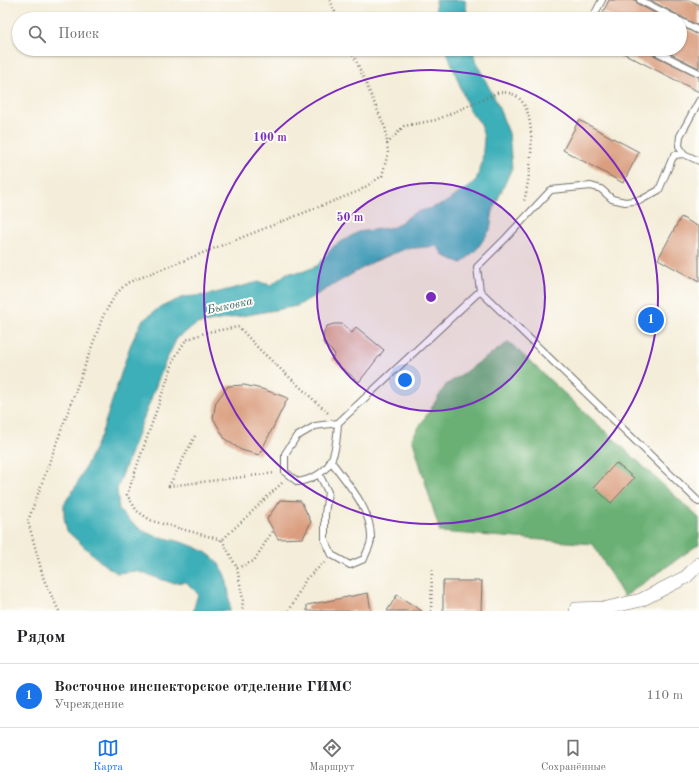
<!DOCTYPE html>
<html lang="ru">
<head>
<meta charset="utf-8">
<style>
	:root { --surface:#fff; --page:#f2f2f2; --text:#202124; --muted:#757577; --line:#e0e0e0; --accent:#1a73e8 }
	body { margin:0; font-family:"Old Standard TT",serif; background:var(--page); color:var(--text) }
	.you { position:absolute; left:405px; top:380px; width:14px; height:14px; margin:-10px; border:3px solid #fff; border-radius:50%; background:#1a73e8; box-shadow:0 0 0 6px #1a73e833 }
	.badge { display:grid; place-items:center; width:26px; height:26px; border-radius:50%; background:var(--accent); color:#fff; font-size:13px; font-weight:700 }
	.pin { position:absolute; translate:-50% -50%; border:2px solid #fff; box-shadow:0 1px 4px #0006 }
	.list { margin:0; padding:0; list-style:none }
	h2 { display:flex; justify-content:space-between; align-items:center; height:52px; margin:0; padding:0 16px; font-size:17px }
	h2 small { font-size:13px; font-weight:400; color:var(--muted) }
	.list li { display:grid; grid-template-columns:26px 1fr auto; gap:12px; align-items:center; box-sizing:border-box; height:64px; padding:0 16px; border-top:1px solid var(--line) }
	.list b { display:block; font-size:15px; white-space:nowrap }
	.list p { margin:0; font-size:13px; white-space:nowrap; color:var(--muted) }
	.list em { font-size:13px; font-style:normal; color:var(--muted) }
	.icon { flex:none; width:22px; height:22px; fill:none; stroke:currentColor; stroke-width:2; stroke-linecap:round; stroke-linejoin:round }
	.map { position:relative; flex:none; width:699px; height:611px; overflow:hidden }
	.search { position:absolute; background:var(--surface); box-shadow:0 1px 3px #0004; left:12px; right:12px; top:12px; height:44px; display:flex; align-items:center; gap:10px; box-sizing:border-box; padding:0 14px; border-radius:22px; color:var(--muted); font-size:15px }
	.sheet { height:116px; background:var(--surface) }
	nav { display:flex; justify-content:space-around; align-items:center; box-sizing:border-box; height:56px; border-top:1px solid var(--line); background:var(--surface); font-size:11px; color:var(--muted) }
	nav a { display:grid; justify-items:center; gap:2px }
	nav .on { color:var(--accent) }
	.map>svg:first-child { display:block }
	.forest { fill:#6ab074; stroke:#4a6e50 }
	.water { fill:#3eafb8; stroke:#346d72 }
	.building { fill:#da9e7f }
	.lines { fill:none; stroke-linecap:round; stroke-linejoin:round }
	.lane-casing { stroke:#716f68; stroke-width:8 }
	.street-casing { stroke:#716f68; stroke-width:14 }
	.path { stroke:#716f68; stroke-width:2.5; stroke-dasharray:1 3; stroke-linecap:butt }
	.lane { stroke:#fff; stroke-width:6 }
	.street { stroke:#fff; stroke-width:13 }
	.ring { fill:none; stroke:#7b2cbf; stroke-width:2 }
	.labels { text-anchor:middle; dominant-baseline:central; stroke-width:4; stroke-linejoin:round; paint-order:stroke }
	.water-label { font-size:12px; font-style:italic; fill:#336063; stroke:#fdfcf7 }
	.centre { fill:#7b2cbf; stroke:#fdfcf7; stroke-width:2 }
	.ring-label { font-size:12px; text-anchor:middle; font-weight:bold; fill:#7b2cbf; stroke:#fdfcf7; stroke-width:4; stroke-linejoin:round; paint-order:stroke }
</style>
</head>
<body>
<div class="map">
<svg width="699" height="611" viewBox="0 0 699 611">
	<rect width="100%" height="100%" fill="#fdfcf7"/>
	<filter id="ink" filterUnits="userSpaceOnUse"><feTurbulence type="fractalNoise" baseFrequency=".025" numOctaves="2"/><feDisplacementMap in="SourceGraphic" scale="8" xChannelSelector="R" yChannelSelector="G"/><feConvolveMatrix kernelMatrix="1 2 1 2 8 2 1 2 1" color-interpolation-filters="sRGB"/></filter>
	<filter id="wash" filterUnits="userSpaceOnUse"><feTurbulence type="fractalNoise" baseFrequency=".012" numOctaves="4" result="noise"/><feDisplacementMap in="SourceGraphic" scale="16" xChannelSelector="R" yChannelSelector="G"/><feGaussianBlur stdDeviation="0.9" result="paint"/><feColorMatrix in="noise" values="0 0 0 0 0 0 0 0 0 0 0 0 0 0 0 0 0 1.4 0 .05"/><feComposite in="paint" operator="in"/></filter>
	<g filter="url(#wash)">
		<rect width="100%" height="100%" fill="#f4edd9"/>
		<path class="forest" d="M509,342l190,176v26l-75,53 -31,-53 -153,-12 -28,-94 34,-53z"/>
		<path class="water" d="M435,0h30l3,19h-31z
			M446,49h27l2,11 21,41 13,32 3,35 -19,42 -3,20 -13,19 -15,14 -18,-7 -7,-10 -32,3 -32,13 -76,44 -100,18 -20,14 -14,29 -46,122 2,21c8,9 19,19 31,24 7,3 16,4 24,6 44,12 55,26 56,71h-37l5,-17 -12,-12 -14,1 -35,-12 -20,2 -14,-9 -36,-33 -3,-14v-13l12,-18 25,-51 29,-89 12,-25 17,-13 24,-11 24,-2 52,-13 12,3 16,-12 15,-1 15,-6 17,-20 24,-14 36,-5 20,-14 29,-9 24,-16 9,-8 6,-17 2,-25 -3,-14 -12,-14z"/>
		<g id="blocks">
			<path class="building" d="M609,0h27l2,4 28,15h-49l-14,-7z
				M650,0h39l10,5v21z
				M680,26l19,9v33l-38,-19h19z
				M615,49h32l2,4 50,24v15z
				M579,120l60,32 -16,31 -60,-33z
				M681,217l18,10v55l-41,-23z
				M334,324h8l10,9 4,-6 28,23 -25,32 -28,-23 4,-5 -12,-11 1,-11 3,-6z
				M244,385l18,4 26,9 -29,57 -18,-5 -16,-11 -12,-21 3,-16 12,-16z
				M616,463l18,15 -23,25 -17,-16z
				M280,500l21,1 10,21 -8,16 -25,1 -11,-20z
				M443,581h39l-1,30h-38z
				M368,593l3,18h-64v-6z
				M397,595l25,16h-35z"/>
		</g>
	</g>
	<g filter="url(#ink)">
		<use href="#blocks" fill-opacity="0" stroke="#716f68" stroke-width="1"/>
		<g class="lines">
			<g class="lane-casing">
				<path id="lane" d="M640,0l36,19
					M592,19l10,-19
					M680,21l19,10
					M651,49l48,24
					M699,101l-19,35 -1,10 5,8 15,7
					M480,291l-3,-24 29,-29 45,-48 40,-4 10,3 11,10 13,3 16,-2 18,-10 13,-31 3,-4 9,-1
					M338,423c-2,32 -5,52 -40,59l-13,-10v-18l11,-17 19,-11 23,-3 142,-132 219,211
					M319,474l9,18 -3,22v26l7,15 18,10 14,-6c2,-6 7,-14 7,-20 1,-30 -24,-56 -41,-79"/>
			</g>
			<g class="street-casing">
				<path id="street" d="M576,609l31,-1 34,-8 45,-23 13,-13"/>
			</g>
			<path class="path" d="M330,0l8,19
				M387,144l17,-18 32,-6 61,-27c49,-9 33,83 27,109
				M195,436l-26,50 106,-13
				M282,483l-60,57 -70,-19 -15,-10 -10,-16 48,-138 11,-17 21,-8 32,-5 20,22 70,65
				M222,540l15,28 6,31 -1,12
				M237,568l17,-7 19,-31
				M59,611l-15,-31 -16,-59 75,-205 13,-22 11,-11 232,-92 23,-15 6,-23 -2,-23 -35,-81
				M289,611l17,-32 19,-17
				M431,611l1,-42"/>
			<use href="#lane" class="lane"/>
			<use href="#street" class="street"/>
		</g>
	</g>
	<circle cx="431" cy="297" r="114" fill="#7b2cbf" fill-opacity=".12"/>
	<g class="ring">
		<circle cx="431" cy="297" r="114"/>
		<circle cx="431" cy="297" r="227"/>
	</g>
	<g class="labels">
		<g class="water-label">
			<text transform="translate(230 306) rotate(-12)">Быковка</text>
		</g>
	</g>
	<circle cx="431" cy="297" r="6" class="centre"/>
	<g class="ring-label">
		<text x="270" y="141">100 m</text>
		<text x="350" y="221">50 m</text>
	</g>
</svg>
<div class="you"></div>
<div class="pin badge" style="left:651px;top:320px">1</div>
<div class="search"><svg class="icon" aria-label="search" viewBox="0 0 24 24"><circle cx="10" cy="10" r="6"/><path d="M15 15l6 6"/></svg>Поиск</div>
</div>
<section class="sheet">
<h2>Рядом<small></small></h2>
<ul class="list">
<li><span class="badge">1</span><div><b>Восточное инспекторское отделение ГИМС</b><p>Учреждение</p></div><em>110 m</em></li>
</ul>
</section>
<nav>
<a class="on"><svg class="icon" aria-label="map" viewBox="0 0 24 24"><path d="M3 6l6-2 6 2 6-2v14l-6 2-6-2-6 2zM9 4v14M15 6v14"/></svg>Карта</a>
<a><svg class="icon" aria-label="directions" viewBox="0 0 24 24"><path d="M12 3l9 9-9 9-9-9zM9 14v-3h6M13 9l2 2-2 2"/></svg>Маршрут</a>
<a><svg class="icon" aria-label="saved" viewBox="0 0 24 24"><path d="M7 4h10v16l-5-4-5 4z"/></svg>Сохранённые</a>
</nav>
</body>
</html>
